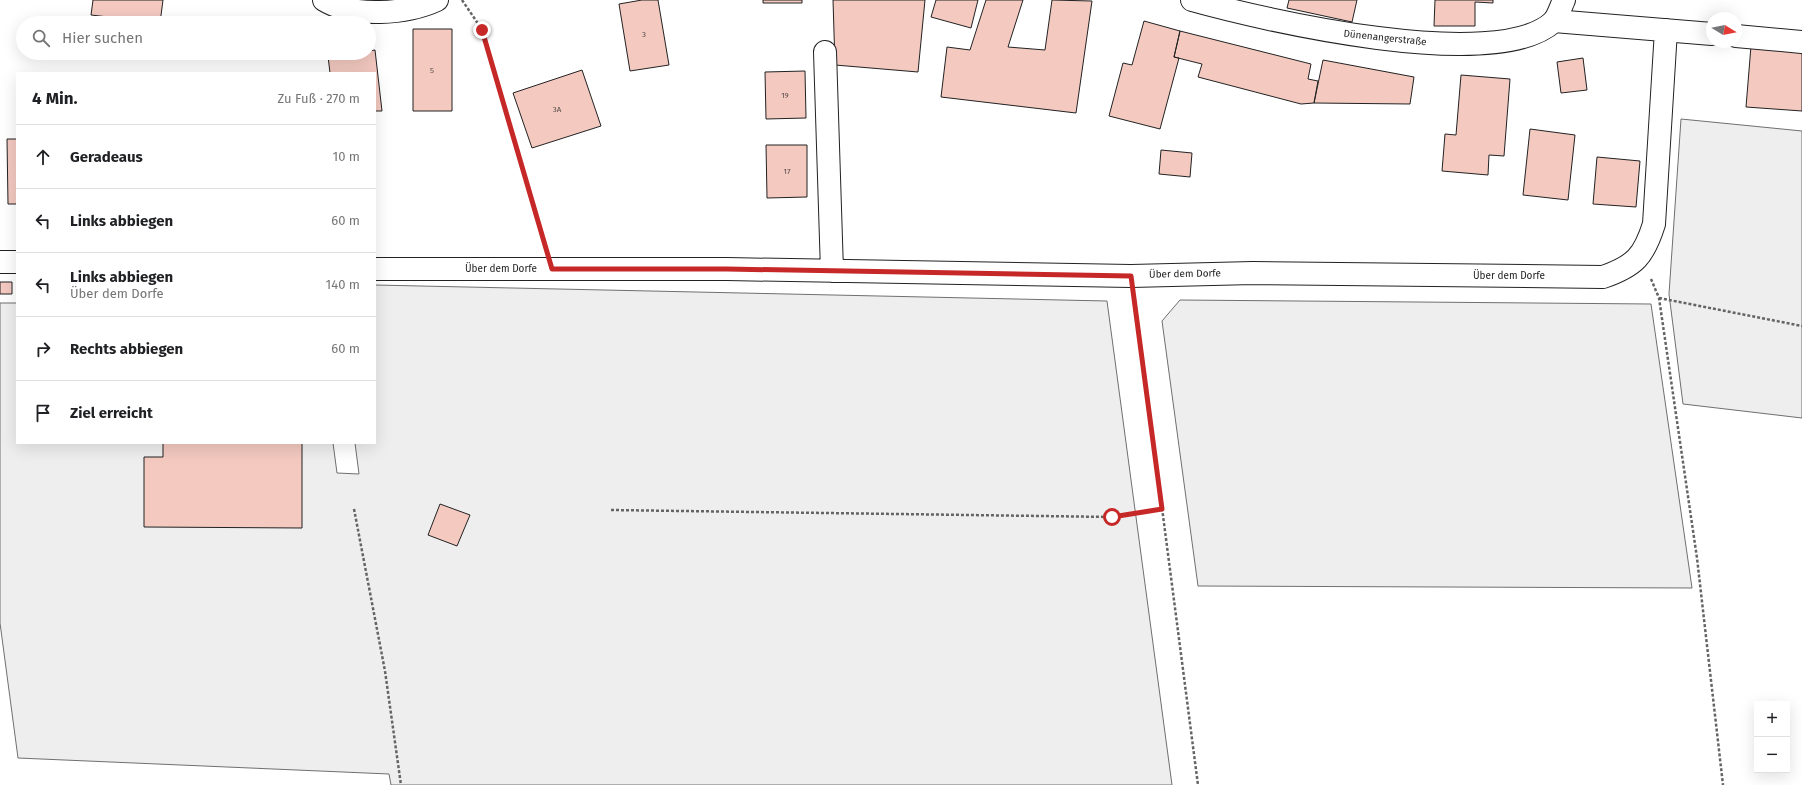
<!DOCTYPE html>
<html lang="de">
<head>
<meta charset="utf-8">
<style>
	:root { --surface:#fff; --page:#f2f2f2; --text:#202124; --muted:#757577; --line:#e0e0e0 }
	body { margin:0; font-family:"Fira Sans",sans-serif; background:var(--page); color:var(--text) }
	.controls { position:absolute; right:12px; bottom:12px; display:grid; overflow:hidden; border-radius:0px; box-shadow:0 4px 16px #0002 }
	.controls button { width:36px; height:36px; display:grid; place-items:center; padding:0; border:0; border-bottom:1px solid var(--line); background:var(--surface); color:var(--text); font:20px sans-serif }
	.compass { position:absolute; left:1706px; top:12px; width:36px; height:36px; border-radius:50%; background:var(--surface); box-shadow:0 4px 16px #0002; rotate:100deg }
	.stop { position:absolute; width:12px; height:12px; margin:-9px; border:3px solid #c62828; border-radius:50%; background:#fff }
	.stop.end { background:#c62828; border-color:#fff; box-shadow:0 1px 4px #0008 }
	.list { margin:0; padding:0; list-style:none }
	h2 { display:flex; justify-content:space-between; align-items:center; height:52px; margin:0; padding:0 16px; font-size:17px }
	h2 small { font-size:13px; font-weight:400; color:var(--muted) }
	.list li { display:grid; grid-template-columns:26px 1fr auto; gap:12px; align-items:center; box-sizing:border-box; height:64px; padding:0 16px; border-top:1px solid var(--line) }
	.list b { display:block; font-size:15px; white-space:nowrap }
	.list p { margin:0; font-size:13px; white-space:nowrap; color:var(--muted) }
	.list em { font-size:13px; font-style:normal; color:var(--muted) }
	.icon { flex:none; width:22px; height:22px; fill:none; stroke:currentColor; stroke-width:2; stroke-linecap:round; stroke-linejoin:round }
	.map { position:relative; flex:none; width:1802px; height:785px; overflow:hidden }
	.search { position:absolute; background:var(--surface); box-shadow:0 4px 16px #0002; left:16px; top:16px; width:360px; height:44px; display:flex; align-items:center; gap:10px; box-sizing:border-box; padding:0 14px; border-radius:22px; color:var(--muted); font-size:15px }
	.panel { position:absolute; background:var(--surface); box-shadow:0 4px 16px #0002; left:16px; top:72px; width:360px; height:372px; border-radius:0px }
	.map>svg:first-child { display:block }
	.green { fill:#eee; stroke:#6f6f6f }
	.building { fill:#f3c9c0; stroke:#222 }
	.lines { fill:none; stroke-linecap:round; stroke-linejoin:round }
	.minor-casing { stroke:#222; stroke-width:24 }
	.tertiary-casing { stroke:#222; stroke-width:24 }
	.path { stroke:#646464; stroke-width:2.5; stroke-dasharray:3 2; stroke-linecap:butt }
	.minor { stroke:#fff; stroke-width:22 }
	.tertiary { stroke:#fff; stroke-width:22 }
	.route { stroke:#c62828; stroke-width:5 }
	.labels { text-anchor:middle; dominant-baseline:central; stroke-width:3; stroke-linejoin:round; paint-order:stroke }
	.number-label { font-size:8px; fill:#564c4a }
	.street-label { font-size:10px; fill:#222; stroke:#fff }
</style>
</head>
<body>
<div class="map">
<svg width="1802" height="785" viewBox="0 0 1802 785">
	<rect width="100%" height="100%" fill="#fff"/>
	<path class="green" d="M1681,119l121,12v287l-119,-14 -14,-110z
		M375,285l732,16 65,484h-781l-2,-11 -371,-16 -18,-135v-320h17v140h316l4,30 22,1 -4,-31h20z
		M1180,300l471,4 41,284 -494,-2 -36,-265z"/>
	<path class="building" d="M93,0h70l-3,23 -69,-8z
		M642,0h16l11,65 -39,6 -11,-67z
		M763,0h39v3h-39z
		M833,0h92l-7,72 -83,-7z
		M936,0h42l-7,28 -40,-11z
		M986,0h37l-15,47 37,3 7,-50 40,1 -16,112 -135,-16 6,-50 23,3z
		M1289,0h68l-5,22 -65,-14z
		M1435,0h58v3l-18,-1v24h-41z
		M1144,21l36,10 -6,26 5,1 -19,71 -51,-13 14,-53 9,2z
		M413,29h39v82h-39z
		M1180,31l131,33 -3,15 10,2 -4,22 -13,1 -103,-27 4,-13 -28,-7z
		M1751,46l51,4v61l-56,-4z
		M375,50l7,61h-7v-38h-45l-2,-17 41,-3v-2z
		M1583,58l4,32 -26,3 -4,-31z
		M1323,60l91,17 -4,27 -96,-1z
		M582,70l19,56 -69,22 -19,-55z
		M805,71l1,47 -40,1 -1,-47z
		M1461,75l49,4 -6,77 -15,-1 -1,20 -46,-4 3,-37 11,1z
		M1530,129l45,6 -7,65 -45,-5z
		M7,139h10v65h-9z
		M766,145h41v52l-40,1z
		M1161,150l31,3 -2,24 -31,-3z
		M1597,157l43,4 -4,46 -43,-3z
		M0,282h12v12h-12z
		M163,443h139v85l-158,-1v-70h19z
		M440,504l30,11 -13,31 -29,-11z"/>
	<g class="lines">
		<g class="minor-casing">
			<path id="minor" d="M324,0c29,18 83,14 113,0
				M1554,21l158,13
				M1736,36l66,6
				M825,52l7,219
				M0,262h17
				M375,269h352l404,7 122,-3 350,4c32,-11 41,-21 51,-53l12,-194"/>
		</g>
		<g class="tertiary-casing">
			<path id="tertiary" d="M1192,0c71,20 304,74 361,22 5,-5 8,-16 11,-22"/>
		</g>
		<path class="path" d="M462,0l21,31 62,213
			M1651,279l8,19 38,260 26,227
			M1659,298l143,28
			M1135,300l63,485
			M354,509l31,162 16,114
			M611,510l501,7 50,-8"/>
		<use href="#minor" class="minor"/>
		<use href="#tertiary" class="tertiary"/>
	</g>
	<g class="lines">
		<path class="route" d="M482,30l70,239h175l404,7 31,233 -50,8"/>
	</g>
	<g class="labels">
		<g class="number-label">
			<text x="644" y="34">3</text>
			<text x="432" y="70">5</text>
			<text x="785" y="95">19</text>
			<text x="557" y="109">3A</text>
			<text x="787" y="171">17</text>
		</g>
		<g class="street-label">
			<text transform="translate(1385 38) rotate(6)">Dünenangerstraße</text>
			<text x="501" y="269">Über dem Dorfe</text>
			<text transform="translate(1185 274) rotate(-1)">Über dem Dorfe</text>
			<text x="1509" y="276">Über dem Dorfe</text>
		</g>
	</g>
</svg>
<div class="controls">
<button>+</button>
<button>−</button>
</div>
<svg class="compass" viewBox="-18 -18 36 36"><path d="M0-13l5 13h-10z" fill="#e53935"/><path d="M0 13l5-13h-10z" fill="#757577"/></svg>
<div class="stop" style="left:1112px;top:517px"></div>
<div class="stop end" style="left:482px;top:30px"></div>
<div class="search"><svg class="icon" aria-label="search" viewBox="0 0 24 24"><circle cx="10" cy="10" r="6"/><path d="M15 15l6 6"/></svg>Hier suchen</div>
<section class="panel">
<h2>4 Min.<small>Zu Fuß · 270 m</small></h2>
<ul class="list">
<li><svg class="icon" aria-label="ahead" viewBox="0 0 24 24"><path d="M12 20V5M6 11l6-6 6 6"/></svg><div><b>Geradeaus</b></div><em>10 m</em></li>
<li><svg class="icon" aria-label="left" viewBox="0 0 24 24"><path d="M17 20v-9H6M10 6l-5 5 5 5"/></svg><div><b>Links abbiegen</b></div><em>60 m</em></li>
<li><svg class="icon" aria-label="left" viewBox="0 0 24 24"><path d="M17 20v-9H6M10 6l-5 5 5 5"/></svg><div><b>Links abbiegen</b><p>Über dem Dorfe</p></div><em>140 m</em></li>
<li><svg class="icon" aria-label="right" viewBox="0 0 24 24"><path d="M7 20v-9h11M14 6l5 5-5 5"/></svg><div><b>Rechts abbiegen</b></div><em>60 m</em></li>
<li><svg class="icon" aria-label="arrive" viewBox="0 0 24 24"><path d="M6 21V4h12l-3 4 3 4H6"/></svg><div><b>Ziel erreicht</b></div></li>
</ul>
</section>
</div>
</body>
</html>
